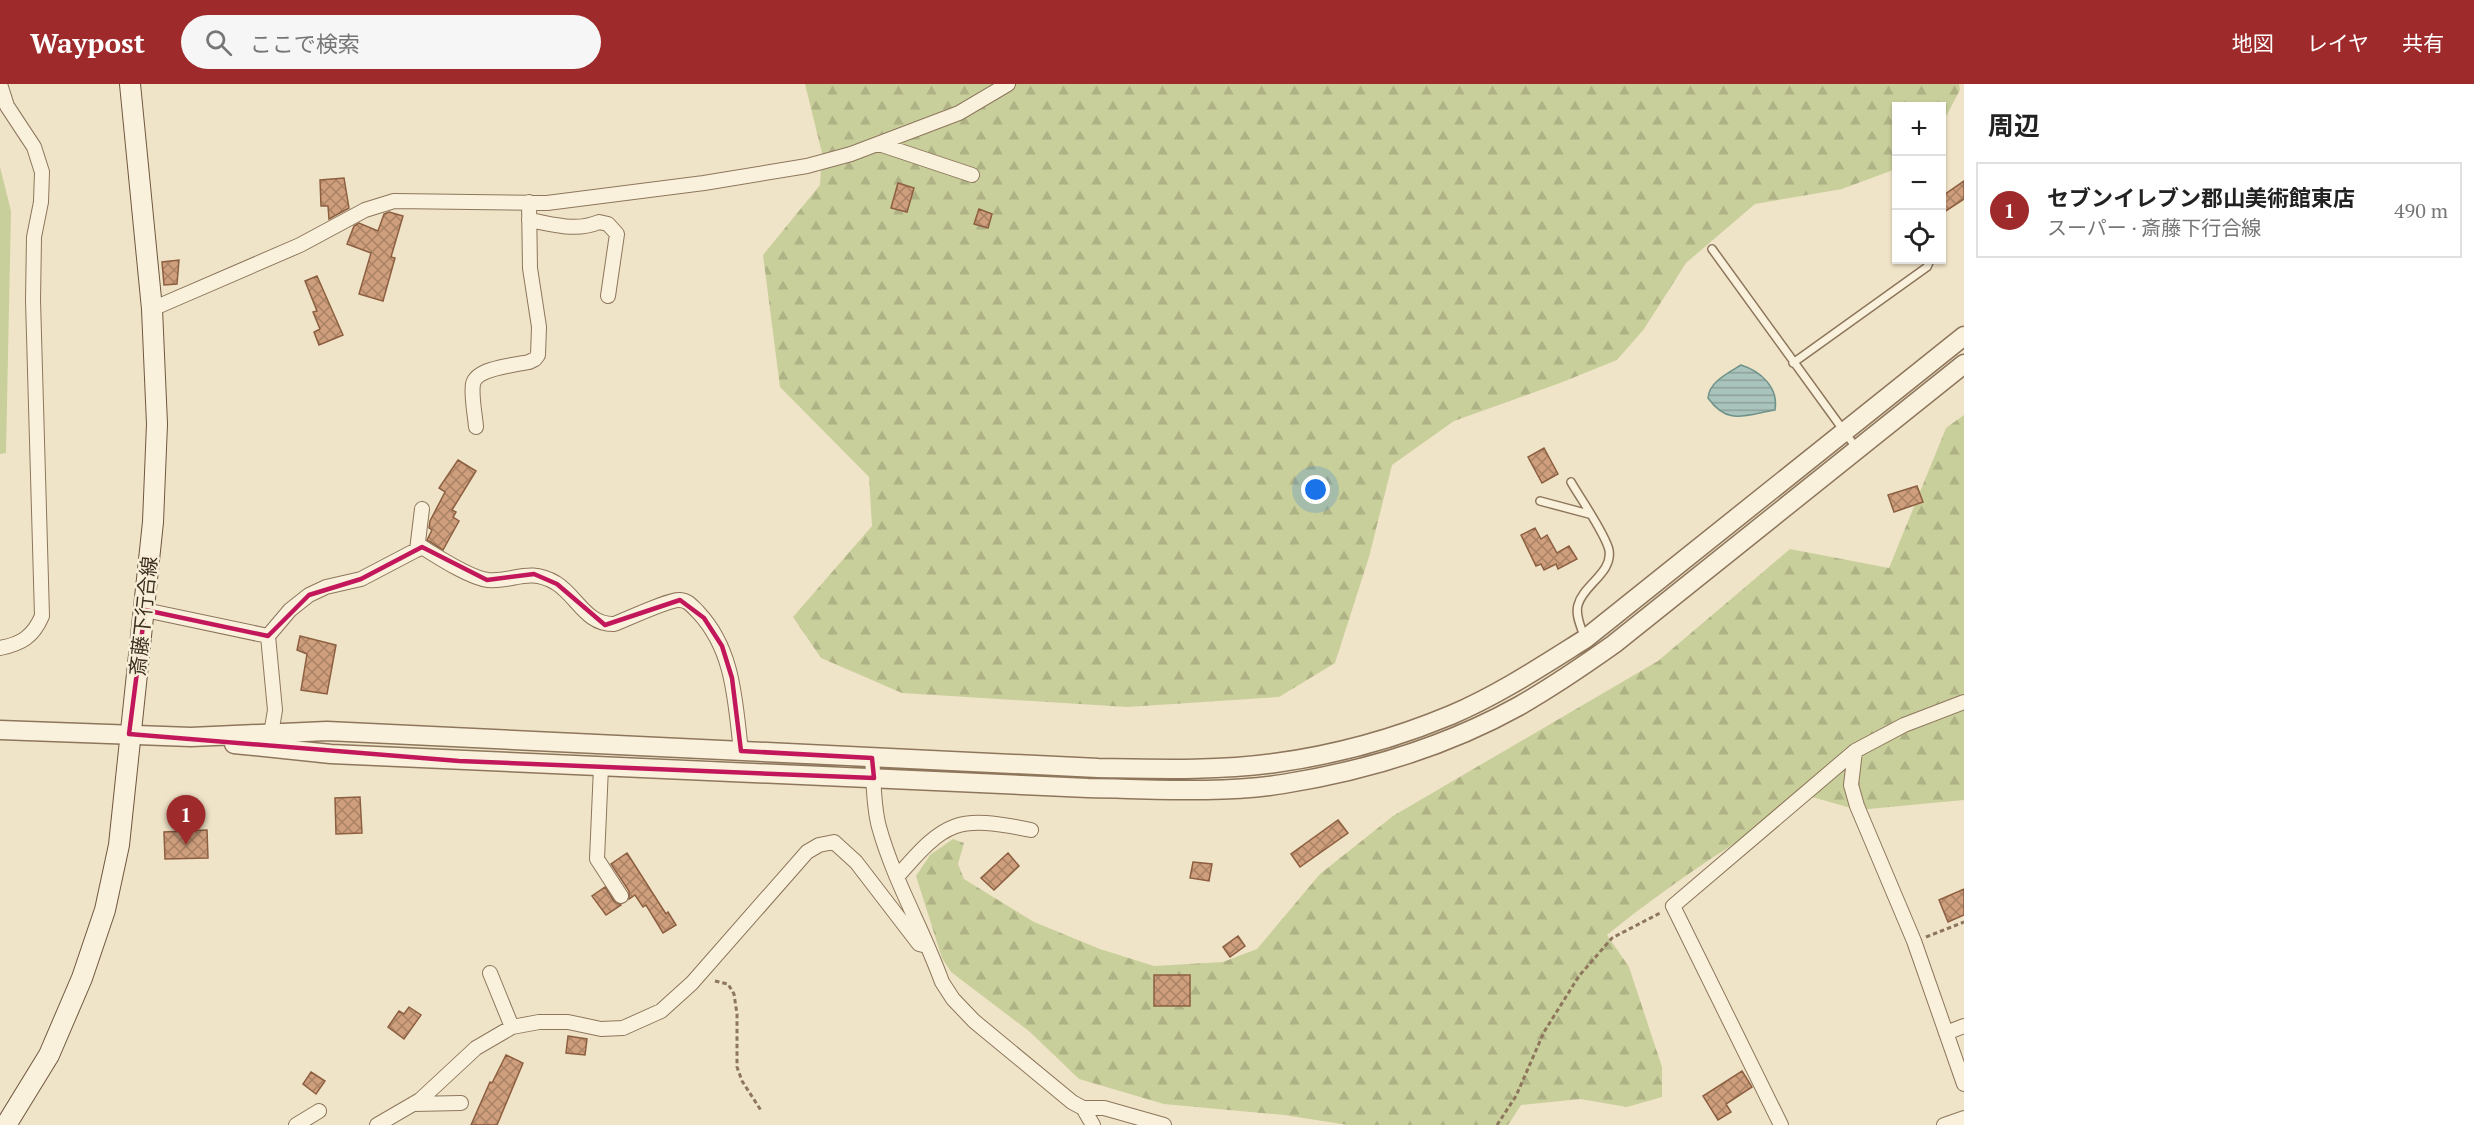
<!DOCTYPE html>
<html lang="ja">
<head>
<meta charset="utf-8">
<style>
	:root { --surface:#fff; --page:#f6f6f6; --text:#222; --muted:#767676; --line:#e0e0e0; --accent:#9e2a2b }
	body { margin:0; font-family:"PT Serif","Noto Sans JP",serif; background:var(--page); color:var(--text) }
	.controls { position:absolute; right:18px; top:18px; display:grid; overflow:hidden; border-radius:0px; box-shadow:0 2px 4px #0004 }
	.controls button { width:54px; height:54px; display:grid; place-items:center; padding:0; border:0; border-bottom:2px solid var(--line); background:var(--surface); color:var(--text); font:30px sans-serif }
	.you { position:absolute; left:1316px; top:406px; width:21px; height:21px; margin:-15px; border:4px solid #fff; border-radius:50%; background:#1a73e8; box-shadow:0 0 0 9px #1a73e833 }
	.badge { display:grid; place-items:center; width:39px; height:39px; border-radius:50%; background:var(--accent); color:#fff; font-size:20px; font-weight:700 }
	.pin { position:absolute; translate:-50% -50px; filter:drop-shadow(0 2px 3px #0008) }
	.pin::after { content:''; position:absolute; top:32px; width:21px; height:18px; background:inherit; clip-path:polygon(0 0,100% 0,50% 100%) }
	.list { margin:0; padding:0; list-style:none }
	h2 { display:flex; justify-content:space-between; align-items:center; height:78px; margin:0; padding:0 24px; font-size:26px }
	h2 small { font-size:20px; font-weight:400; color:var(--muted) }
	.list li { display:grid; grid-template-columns:39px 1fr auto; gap:18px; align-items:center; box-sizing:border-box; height:96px; margin:0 12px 12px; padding:0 12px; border:2px solid var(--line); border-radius:0px }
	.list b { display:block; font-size:22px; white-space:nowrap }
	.list p { margin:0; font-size:20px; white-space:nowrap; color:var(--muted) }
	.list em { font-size:20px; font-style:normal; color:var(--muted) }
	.icon { flex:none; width:33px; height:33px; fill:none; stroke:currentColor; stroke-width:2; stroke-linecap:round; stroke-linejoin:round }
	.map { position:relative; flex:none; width:1964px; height:1041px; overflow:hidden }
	header { display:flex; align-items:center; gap:36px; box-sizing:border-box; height:84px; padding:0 30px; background:var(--accent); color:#fff }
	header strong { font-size:28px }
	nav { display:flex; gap:33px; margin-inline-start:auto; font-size:21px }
	.search { width:420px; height:54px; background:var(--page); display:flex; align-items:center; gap:15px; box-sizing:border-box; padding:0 21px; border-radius:33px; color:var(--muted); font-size:22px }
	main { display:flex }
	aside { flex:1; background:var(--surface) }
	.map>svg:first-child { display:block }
	.forest { fill:url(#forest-firs) }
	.garden { fill:#c9cf9b }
	.water { fill:url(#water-rules); stroke:#6f938a; stroke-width:1.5 }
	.building { fill:url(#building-cross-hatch); stroke:#8d5f41; stroke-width:1.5 }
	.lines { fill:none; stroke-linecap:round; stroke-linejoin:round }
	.service-casing { stroke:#8d765c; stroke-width:10 }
	.minor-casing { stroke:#8d765c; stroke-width:16 }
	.tertiary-casing { stroke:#8d765c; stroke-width:21 }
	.secondary-casing { stroke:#6f573f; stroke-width:22 }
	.path { stroke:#8d765c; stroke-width:3; stroke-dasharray:4.5 3; stroke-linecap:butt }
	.service { stroke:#faf1dc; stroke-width:7 }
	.minor { stroke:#faf1dc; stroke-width:14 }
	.tertiary { stroke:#faf1dc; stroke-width:18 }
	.secondary { stroke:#faf1dc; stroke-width:20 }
	.marked { fill:none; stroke:#c2185b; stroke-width:4.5; stroke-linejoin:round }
	.labels { text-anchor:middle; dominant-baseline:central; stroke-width:5; stroke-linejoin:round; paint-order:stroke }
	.street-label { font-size:20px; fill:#3d2e20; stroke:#f7eed8 }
</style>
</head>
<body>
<header>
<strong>Waypost</strong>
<div class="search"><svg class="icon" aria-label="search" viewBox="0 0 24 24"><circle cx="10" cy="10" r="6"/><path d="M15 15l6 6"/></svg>ここで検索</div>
<nav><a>地図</a><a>レイヤ</a><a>共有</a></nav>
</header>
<main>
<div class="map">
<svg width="1964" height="1041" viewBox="0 0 1964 1041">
	<defs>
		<pattern id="forest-firs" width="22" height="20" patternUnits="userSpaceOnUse" patternTransform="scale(1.5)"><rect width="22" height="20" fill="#c9cf9b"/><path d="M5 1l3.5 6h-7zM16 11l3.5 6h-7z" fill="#aeb285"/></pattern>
		<pattern id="water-rules" width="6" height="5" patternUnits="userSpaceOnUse" patternTransform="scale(1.5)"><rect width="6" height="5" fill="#a9c4bc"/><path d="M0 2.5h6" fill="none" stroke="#8ba098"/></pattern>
		<pattern id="building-cross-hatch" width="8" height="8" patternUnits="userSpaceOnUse" patternTransform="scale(1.5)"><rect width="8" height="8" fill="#cf9f7d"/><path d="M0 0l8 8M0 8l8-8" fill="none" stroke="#a98266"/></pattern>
	</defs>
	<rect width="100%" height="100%" fill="#f0e4c8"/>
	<path class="forest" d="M805,0h1154l1,6 -18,34v-18h-46v63l-54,20 -87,15 -69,59 -42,66 -27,31 -57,23 -106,38 -62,44 -23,92 -34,106 -56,34 -152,10 -225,-14 -81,-35 -28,-41 79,-91 -3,-49 -89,-90 -17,-132 57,-70 2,-32z
		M1964,331v385l-106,10 -46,-13c-74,42 -138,84 -205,138l22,32 33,100v30l-35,10 -47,-8 -59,6 -13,20h-160l-64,-10 -120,-11 -85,-25 -49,-47 -79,-60 -9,-14 -26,-82 14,-21 23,-16 11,4 -6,21 6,15 70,43 66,27 54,17 69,-4 34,-13 63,-75 73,-58 265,-155 132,-112 99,19 57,-140z"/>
	<path class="garden" d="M0,83l11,44 -5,242 -6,1z"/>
	<path class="water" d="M1741,281c19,6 38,22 34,45 -30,5 -47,16 -67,-12 1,-16 20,-25 33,-33z"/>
	<path class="building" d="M344,94l5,30 -20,11 -1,-13h-7l-1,-26z
		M1964,97v18l-23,15v-17z
		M898,99l16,5 -7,24 -16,-4z
		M979,125l13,5 -4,14 -14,-4z
		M389,128l14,4 -12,41 4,1 -12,43 -24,-7 12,-41 -24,-9 7,-18 5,-3 19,8 6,-17z
		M179,176l-2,24 -13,1 -2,-23z
		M317,192l26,59 -24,10 -5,-13 6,-3 -7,-17 4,-1 -12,-30z
		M1544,364l14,26 -16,9 -14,-26z
		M458,376l18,11 -24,39 4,2 -3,5 6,4 -16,29 -16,-10 5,-10 -3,-2 1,-7 15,-29 -6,-4z
		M1917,402l6,16 -29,10 -6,-17z
		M1535,444l6,11 6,-4 10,18 12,-7 8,13 -19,10 -2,-5 -12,6 -3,-6 -5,2 -15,-31z
		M300,552l36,9 -9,49 -26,-4 6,-36 -10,-4z
		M360,713l2,36 -26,1 -1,-36z
		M1338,736l10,13 -48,34 -9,-13z
		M207,746l1,28 -43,1 -1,-27z
		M627,769l39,61 2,-2 8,13 -13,8 -17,-28 -3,2 -8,-12 -6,4v-8l-18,-27z
		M1008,769l11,13 -25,24 -13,-12z
		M1193,778l19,2 -3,17 -19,-3z
		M605,803l9,14 7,4 -15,10 -14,-19z
		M1964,805v26l-16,7 -9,-22z
		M1238,852l7,10 -15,11 -7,-10z
		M1154,891h36v31h-36z
		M409,923l12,8 -17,24 -16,-12 11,-16 5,3z
		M568,952l19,3 -2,16 -19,-2z
		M506,971l17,8 -26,62h-26l19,-43 2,1z
		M1742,987l10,16 -26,17 5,8 -13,8 -15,-24z
		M311,988l14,9 -9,13 -13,-10z"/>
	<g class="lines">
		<g class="service-casing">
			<path id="service" d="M1712,165l145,200
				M1793,279l134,-96 3,-7
				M1571,398c9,16 34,51 38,68 4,23 -26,35 -31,55 -3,10 3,22 6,31
				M1540,417l49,13"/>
		</g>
		<g class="minor-casing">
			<path id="minor" d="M0,0l7,22 27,41 8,25 -1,30 -7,35 -1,63 9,316c-9,21 -21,28 -42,32
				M879,60l93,31
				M529,136c24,4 47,12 70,2l9,2 9,10 -9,62
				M152,225l148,-64 65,-35 29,-9 153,2 157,-20 103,-17 44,-12 108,-41 49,-29
				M476,343c-1,-13 -5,-31 -3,-43 3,-16 42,-19 56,-22l6,-3 3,-4 1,-28 -9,-59 -1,-66
				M417,466l5,-41
				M145,526l123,26 22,-26 19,-15 17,-8 35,-8 61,-32c16,10 48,31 66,33 27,2 40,-13 68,3 21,13 30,42 58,41 14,-5 53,-24 65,-24 9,0 13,6 19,12 36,38 37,89 43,139
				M268,552l7,74 -4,24
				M1855,667l-4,34 6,21 57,135 50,143
				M872,674c2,23 1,47 7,69 15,54 44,102 63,155l11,17 21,22 98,81 11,6h21l60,17
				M601,683l-4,92 24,37
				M897,793c49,-57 60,-62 134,-47
				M490,889l22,54
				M1946,949l18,-7
				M413,1020l48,-1
				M1083,1024l10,17
				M296,1041l23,-14
				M377,1041l43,-25 56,-52 36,-21 27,-5h29l33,7 22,-1 38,-17 31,-28 115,-131 12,-7 15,-3 22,20 63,82 8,2
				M1781,1041l-108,-219 182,-155 49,-26 60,-23
				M1944,1041l20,-7"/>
		</g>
		<g class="tertiary-casing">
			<path id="tertiary" d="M0,646l191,7 136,-6 771,37c59,1 119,3 177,-5 59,-8 121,-25 176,-48 47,-20 91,-49 134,-76l379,-303
				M234,660l97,10 757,34c64,1 131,6 195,-4 81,-13 164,-38 236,-78 33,-19 64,-40 95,-62l350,-280"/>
		</g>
		<g class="secondary-casing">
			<path id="secondary" d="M6,1041l43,-70 33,-77 23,-68 14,-65 34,-323 4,-98 -5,-115 -22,-225"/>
		</g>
		<path class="path" d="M1926,853l38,-15
			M715,897l13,3 6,10 3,20v53l5,14 20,31
			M1497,1041l19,-29 28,-64 35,-56 33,-38 50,-26"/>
		<use href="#service" class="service"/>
		<use href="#minor" class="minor"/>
		<use href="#tertiary" class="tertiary"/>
		<use href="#secondary" class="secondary"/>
	</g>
	<path class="marked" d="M422,463l65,33 47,-6 23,10 48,41 75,-25 24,18 18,28 10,32 9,73 131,7 2,20 -415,-17 -330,-27 16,-124 123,26 41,-41 52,-16z"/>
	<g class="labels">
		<g class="street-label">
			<text transform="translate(143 532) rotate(-84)">斎藤下行合線</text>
		</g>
	</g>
</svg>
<div class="controls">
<button>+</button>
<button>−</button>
<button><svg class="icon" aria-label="locate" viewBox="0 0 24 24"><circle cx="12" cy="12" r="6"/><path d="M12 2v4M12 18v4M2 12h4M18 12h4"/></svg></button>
</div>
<div class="you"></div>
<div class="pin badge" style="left:186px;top:761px">1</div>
</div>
<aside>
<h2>周辺<small></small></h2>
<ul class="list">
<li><span class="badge">1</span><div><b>セブンイレブン郡山美術館東店</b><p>スーパー · 斎藤下行合線</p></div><em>490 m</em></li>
</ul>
</aside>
</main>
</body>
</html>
